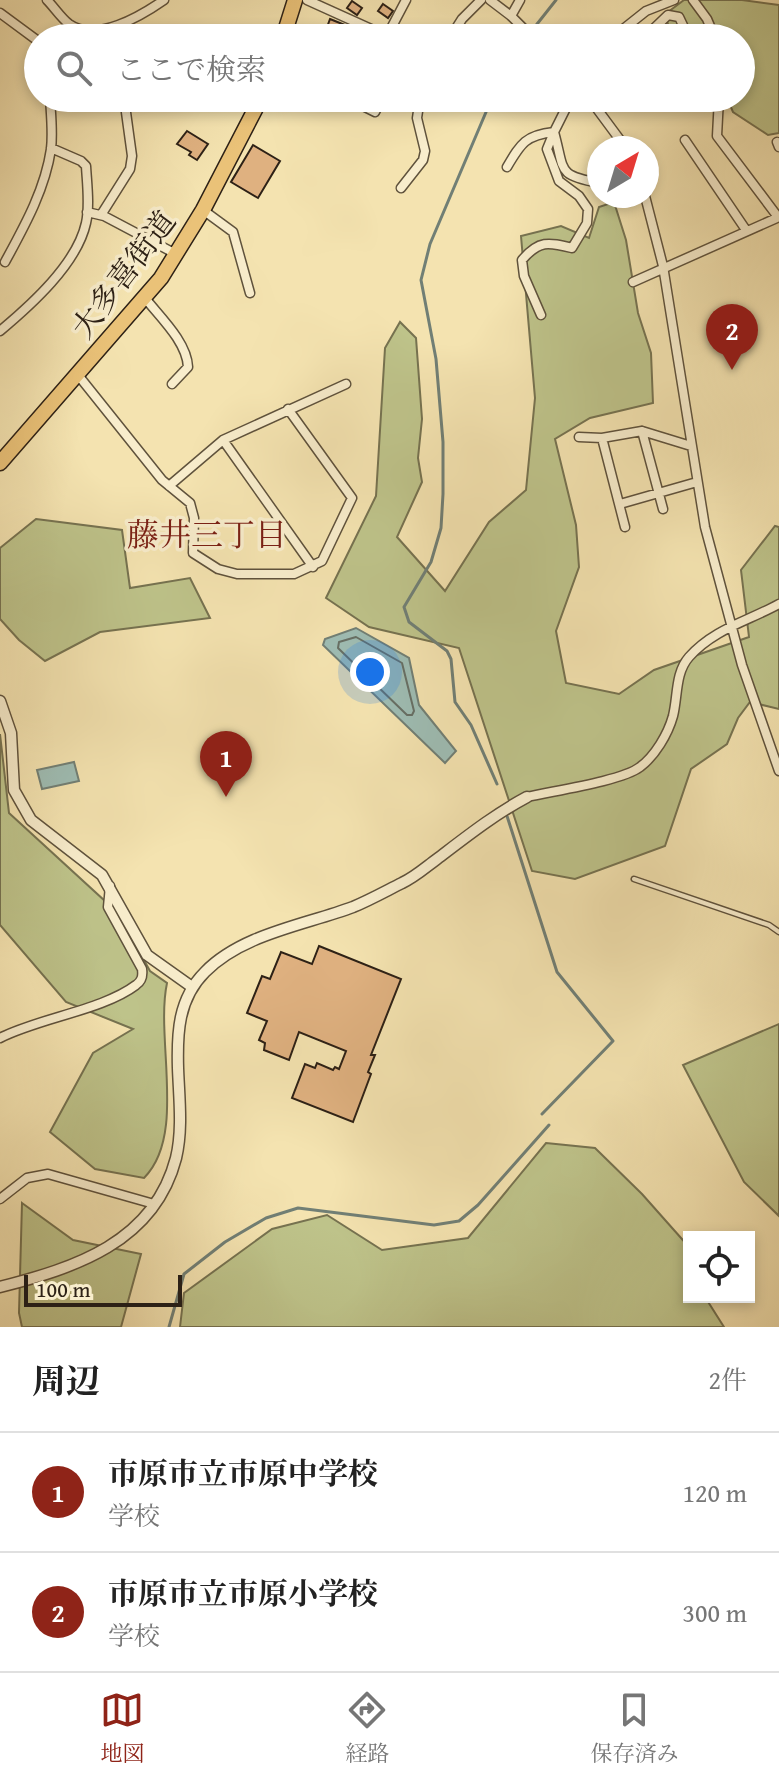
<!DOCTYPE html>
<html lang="ja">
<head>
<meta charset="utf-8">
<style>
	:root { --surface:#fff; --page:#f2f2f2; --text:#222; --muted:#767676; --line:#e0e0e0; --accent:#8f2418 }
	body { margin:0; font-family:"Gentium Book Plus","Noto Serif JP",serif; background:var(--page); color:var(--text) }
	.controls { position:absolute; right:24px; bottom:24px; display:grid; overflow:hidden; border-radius:0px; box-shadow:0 4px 12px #0003 }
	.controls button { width:72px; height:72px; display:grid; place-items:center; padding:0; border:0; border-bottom:2px solid var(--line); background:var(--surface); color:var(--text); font:40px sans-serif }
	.compass { position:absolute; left:587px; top:136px; width:72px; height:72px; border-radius:50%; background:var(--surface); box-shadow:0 4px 12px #0003; rotate:38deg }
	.scale { position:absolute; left:24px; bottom:20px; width:158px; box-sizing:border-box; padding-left:8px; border:4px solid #2d2116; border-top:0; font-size:22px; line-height:28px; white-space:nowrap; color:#2d2116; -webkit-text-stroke:6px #f8edcc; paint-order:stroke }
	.you { position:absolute; left:370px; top:672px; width:28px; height:28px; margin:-20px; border:6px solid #fff; border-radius:50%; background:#1a73e8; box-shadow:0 0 0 12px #1a73e833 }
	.badge { display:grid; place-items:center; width:52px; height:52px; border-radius:50%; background:var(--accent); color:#fff; font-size:26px; font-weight:700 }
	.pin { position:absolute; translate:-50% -66px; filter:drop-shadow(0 2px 4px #0008) }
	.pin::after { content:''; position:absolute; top:42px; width:28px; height:24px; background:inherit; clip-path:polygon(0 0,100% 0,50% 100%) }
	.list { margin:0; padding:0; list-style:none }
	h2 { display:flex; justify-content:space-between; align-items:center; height:104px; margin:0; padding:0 32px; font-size:34px }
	h2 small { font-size:26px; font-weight:400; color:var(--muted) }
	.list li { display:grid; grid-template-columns:52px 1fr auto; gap:24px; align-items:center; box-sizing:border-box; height:120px; padding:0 32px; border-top:2px solid var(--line) }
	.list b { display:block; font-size:30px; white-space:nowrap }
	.list p { margin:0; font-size:26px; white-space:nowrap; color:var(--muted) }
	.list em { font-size:26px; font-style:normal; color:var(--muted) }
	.icon { flex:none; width:44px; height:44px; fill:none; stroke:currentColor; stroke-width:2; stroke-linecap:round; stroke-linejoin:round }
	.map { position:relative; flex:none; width:779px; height:1327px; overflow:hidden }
	.search { position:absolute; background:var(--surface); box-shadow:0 4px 12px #0003; left:24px; right:24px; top:24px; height:88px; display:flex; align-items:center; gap:20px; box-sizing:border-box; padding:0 28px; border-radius:44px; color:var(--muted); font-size:30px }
	.sheet { height:344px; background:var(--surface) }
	nav { display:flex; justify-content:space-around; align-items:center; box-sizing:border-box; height:112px; border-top:2px solid var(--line); background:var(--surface); font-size:22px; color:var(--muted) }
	nav a { display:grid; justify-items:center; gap:4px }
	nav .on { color:var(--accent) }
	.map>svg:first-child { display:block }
	.green { fill:#bec38a; stroke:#767250; stroke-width:2 }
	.water { fill:#9ebdb4; stroke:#717f75; stroke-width:2 }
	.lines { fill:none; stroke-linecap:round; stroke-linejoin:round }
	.shore { stroke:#666f65; stroke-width:2 }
	.stream { stroke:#717f75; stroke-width:3 }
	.building { fill:#dfb180; stroke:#2d2116; stroke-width:2 }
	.service-casing { stroke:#5f523c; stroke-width:7 }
	.minor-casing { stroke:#5f523c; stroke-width:11 }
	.tertiary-casing { stroke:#5f523c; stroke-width:13 }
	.trunk-casing { stroke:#2d2116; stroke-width:17 }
	.service { stroke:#f8edcc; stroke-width:4 }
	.minor { stroke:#f8edcc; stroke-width:8 }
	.tertiary { stroke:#f8edcc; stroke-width:10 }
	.trunk { stroke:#eac278; stroke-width:14 }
	.labels { text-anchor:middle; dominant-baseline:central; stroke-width:7; stroke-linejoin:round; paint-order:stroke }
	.street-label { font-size:30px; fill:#2d2116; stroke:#f8edcc }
	.neighbourhood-label { font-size:32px; fill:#7a1f14; stroke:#f8edcc }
</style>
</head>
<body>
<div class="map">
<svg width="779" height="1327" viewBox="0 0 779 1327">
	<rect width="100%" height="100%" fill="#f4e3b0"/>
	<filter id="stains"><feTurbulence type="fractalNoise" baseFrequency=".0025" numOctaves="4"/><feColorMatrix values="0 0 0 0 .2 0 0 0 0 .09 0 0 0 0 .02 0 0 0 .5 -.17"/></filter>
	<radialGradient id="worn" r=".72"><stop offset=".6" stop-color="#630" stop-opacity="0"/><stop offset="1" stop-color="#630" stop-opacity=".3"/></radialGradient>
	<path class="green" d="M684,0h58l37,5v128l-11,2 -35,-23 -6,-14h14v-60h-67l-10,-23z
		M614,202l12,38 12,73 13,40 2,50 -63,15 -35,21 21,86 3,42 -23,64 10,52 53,11 35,-24 95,-33 -8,-67 34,-44 4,1v182l-29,-7 -12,16 -11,26 -36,25 -26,77 -90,33 -43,-8 -73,-223 -90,-21 -43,-29 50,-102 9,-148 15,-26 16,16 6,81 -4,39 4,24 -25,55 48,54 44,-69 37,-32 9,-92 -14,-162 40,-10 28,12 10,-31z
		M36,519l86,11 8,58 60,-10 20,40 -110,14 -55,29 -26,-21 -19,-21v-71z
		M0,734l9,79 109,100 32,58 17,12c-12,56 20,152 -23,195l-49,-9 -45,-37 43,-79 40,-24 -67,-27 -66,-77z
		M779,1024v192l-35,-34 -61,-117z
		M546,1143l49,5 47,46 47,53v50h16l19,30h-544l4,-34 88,-64 55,-14 55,35 86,-12z
		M22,1203l51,37 68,14 -20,73h-99l-3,-14z"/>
	<path class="water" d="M356,628l53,30 10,47 37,46 -11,12 -122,-118 2,-6z
		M74,762l5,19 -37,8 -5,-19z"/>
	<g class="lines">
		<path class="shore" d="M356,637l46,26 12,48 -2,4h-5l-69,-67 1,-6z"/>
		<path class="stream" d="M526,38l30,-38
			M492,98l-62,146 -9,36 15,79 7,83v52l-2,34 -10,34 -27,45 5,15 38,29 4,8 4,43 16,23 26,59
			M507,816l50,156 56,69 -71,73
			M169,1327l15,-53 41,-32 41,-24 32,-10 136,17 25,-4 19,-16 71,-80"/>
	</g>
	<path class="building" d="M352,1l10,7 -5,7 -10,-7z
		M383,4l10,7 -5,7 -10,-7z
		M330,19l47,19h-32l-19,-8z
		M187,131l21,13 -11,16 -8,-5 2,-3 -14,-8z
		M253,145l27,16 -22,37 -27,-16z
		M319,946l82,33 -30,76h4l-7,17 3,2 -18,48 -61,-24 13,-34 10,4 2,-5 16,7 2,-3 4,2 7,-18 -47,-19 -10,28 -25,-10 1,-7 -6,-3 8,-19 -20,-8 15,-37 8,3 11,-27 31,12z"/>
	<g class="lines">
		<g class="service-casing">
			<path id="service" d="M634,879l135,46 10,7"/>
		</g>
		<g class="minor-casing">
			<path id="minor" d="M47,0c7,7 14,18 22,24 27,19 72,-8 95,-24
				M307,0l84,38
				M490,0l21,16 22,22
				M693,0l14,19 8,19
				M0,13l38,28
				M511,16l9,-16
				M387,36l19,-36
				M62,38l6,-5 2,-8
				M450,38l12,-19 19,-19
				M612,38l34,-27 28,-11
				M644,38l24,-23 11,2 10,21
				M159,98l2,4
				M347,98l28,14 7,-14
				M571,98l-17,34c11,39 2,43 45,51
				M589,98l37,50
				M657,98l2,5 8,-5
				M719,98l-2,38 61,81
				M685,140l61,90
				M777,142l2,5
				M507,167c14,-24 19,-32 47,-35l-7,17 12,32 20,15 9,13 -1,14 -15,25c-24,-6 -33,-8 -50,12l2,16 17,39
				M401,188l22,-28 2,-9 -8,-33 3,-20
				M645,196l18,70 42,261 37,138 37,106
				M203,210l30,22 17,61
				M87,212l17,4 72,38
				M101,215l29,-46 2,-13 -7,-51 2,-7
				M5,262c19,-35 40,-72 46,-113 2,-16 0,-34 -1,-51
				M633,282l146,-65
				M145,298c15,19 42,44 43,69l-16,17
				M0,331c31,-26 77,-67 86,-108 4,-17 1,-39 0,-57l-5,-5 -30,-13
				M78,375l84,105 28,23 4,15 -1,35 25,16 19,5h57l28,-13 30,-63 -64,-89
				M642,431l21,78
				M579,437l23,1 40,-7 49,15
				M602,438l23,89
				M223,440l90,127
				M169,486l54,-46 123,-56
				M620,504l77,-22
				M527,797c25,-6 95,-16 113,-30 15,-11 28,-33 33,-51 5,-20 2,-43 16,-59 25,-28 59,-36 90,-53
				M0,1038c39,-20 103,-28 136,-53 6,-4 7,-9 6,-16l-34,-62 2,-21
				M0,1199l27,-21 21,-4 106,30"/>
		</g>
		<g class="tertiary-casing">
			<path id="tertiary" d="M0,701l11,32 3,57 17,30 71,55 45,80 45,32
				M0,1287c74,-19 154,-44 176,-129 7,-29 3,-61 2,-90 -1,-35 0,-69 27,-96 37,-38 100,-47 148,-65 17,-7 33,-16 49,-24 13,-6 24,-16 35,-24 29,-22 58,-45 90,-62"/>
		</g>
		<g class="trunk-casing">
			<path id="trunk" d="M283,38l12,-38
				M0,463l161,-185 42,-68 58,-112"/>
		</g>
		<use href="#service" class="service"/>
		<use href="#minor" class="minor"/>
		<use href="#tertiary" class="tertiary"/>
		<use href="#trunk" class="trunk"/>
	</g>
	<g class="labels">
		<g class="street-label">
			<text transform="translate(123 274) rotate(-53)">大多喜街道</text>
		</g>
		<g class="neighbourhood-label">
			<text x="207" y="534">藤井三丁目</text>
		</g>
	</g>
	<rect width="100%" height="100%" filter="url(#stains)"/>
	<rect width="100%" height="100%" fill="url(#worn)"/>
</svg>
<div class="controls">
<button><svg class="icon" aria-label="locate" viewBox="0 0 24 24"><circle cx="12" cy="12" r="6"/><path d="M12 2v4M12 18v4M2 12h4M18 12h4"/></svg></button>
</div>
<svg class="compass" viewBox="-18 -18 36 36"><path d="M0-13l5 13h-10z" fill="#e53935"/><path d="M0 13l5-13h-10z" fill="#767676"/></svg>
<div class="scale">100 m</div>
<div class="you"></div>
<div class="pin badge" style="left:226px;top:797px">1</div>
<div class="pin badge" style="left:732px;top:370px">2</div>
<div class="search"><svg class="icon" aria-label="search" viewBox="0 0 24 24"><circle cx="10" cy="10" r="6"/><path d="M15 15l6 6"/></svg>ここで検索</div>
</div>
<section class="sheet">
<h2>周辺<small>2件</small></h2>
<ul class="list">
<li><span class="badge">1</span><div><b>市原市立市原中学校</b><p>学校</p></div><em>120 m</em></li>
<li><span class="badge">2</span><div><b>市原市立市原小学校</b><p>学校</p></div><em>300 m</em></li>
</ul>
</section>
<nav>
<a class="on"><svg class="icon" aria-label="map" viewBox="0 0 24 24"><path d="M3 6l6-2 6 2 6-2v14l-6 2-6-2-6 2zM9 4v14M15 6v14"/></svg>地図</a>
<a><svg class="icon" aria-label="directions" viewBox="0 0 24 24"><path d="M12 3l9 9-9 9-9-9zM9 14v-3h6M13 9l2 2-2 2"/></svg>経路</a>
<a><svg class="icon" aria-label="saved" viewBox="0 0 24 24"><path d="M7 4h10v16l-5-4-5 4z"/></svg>保存済み</a>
</nav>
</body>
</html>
